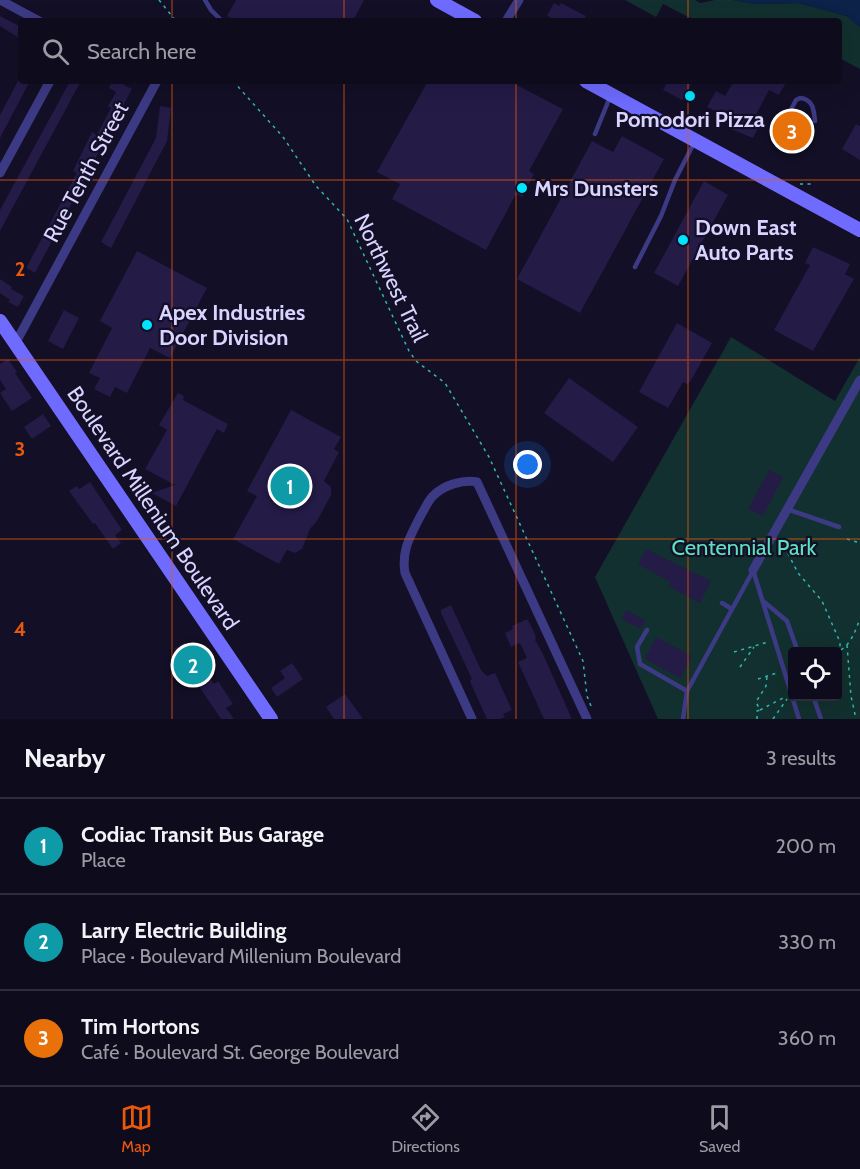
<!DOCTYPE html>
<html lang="en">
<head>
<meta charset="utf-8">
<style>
	:root { --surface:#0e0b1c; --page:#1c1929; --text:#f1f3f6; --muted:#9b9ba3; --line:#2e2b3b; --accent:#ea580c }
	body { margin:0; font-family:Cabin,sans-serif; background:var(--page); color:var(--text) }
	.controls { position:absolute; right:18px; bottom:18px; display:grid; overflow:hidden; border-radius:6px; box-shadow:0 6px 24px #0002 }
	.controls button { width:54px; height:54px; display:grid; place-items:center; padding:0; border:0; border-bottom:2px solid var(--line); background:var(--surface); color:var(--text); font:30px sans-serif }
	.you { position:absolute; left:528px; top:465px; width:21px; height:21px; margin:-15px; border:4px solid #fff; border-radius:50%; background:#1a73e8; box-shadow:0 0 0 9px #1a73e833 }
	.badge { display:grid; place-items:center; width:39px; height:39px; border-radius:50%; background:var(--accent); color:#fff; font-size:20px; font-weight:700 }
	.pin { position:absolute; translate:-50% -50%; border:3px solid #fff; box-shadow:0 2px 6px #0006 }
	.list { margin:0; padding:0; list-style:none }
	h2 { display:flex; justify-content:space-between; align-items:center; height:78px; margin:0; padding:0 24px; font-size:26px }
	h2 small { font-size:20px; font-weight:400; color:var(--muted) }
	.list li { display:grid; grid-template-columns:39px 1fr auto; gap:18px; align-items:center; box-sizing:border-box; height:96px; padding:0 24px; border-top:2px solid var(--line) }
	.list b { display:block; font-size:22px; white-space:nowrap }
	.list p { margin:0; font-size:20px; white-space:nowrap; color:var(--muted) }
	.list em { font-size:20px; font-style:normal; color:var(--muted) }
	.icon { flex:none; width:33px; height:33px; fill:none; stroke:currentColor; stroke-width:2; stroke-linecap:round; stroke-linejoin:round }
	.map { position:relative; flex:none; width:860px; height:719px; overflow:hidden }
	.search { position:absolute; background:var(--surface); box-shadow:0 6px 24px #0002; left:18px; right:18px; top:18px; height:66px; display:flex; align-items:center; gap:15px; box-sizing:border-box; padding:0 21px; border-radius:6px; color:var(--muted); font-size:22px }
	.sheet { height:366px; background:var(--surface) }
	nav { display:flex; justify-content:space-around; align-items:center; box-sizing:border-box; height:84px; border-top:2px solid var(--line); background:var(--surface); font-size:16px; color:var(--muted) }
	nav a { display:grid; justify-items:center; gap:3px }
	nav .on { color:var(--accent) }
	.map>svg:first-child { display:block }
	.green { fill:#12302f; fill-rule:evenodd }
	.water { fill:#0c2248 }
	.building { fill:#241b47 }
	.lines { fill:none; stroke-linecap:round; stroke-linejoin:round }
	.path { stroke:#2fb8b0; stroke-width:1.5; stroke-dasharray:3 4.5; stroke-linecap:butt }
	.lane { stroke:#3d3a85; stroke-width:4.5 }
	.street { stroke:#3d3a85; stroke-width:9 }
	.secondary { stroke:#6f6bff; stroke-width:14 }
	.grid { fill:none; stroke:#e8590c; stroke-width:1.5; stroke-opacity:0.55 }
	.poi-dot { fill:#00e5ff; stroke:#130f26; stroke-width:2 }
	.labels { text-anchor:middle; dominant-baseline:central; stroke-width:4.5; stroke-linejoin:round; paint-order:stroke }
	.poi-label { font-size:22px; font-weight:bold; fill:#d9d4ff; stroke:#130f26; text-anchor:start }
	.street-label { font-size:22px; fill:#d9d4ff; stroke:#130f26 }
	.park-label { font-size:22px; fill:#5fe0c0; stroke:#130f26 }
	.grid-label { font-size:20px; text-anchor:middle; font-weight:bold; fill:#e8590c; stroke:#130f26; stroke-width:4.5; stroke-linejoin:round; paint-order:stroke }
</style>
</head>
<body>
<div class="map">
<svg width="860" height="719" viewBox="0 0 860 719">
	<rect width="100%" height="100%" fill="#130f26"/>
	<path class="green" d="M625,0h70l5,3 15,-3h18l22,4 44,-1 48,13 13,11v42l-21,-11v-37h-80c-20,-5 -42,5 -61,-1 -12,-3 -24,-11 -35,-16l-7,13z
		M731,337l104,64 25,-44v362h-202l-63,-142zM792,652h46v44h-46z"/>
	<path class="water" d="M733,0h127v27l-13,-11 -48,-13 -44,1z"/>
	<path class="building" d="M236,0h128l-11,21h-118l-8,-5z
		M554,3l5,3 2,-3 25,13 -3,5h-32l1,-2 -5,-4z
		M0,16l21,11 -2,11 -19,-12z
		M18,81h12l-30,57v-23z
		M70,81h11l-81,150v-21z
		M112,81h5l15,8 -97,184 -9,-5 51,-95 -4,-2 19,-39 5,3 14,-27 -3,-2 8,-14 -7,-4z
		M428,81h81l54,28 -34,62 5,3 -12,23 -6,-3 -30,56 -94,-51 8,-15 -23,-12z
		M668,81h24l-7,18 -3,1 -19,-10z
		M734,81h53l-8,14 -10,-5 -18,34 7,4 -5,10 -22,-9 1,-2 -10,-6 3,-5 -18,-9 9,-16 9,5z
		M160,106l11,2 -4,33 -56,107 -10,-6 55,-104z
		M790,121l14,7 -8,15 -14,-7z
		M856,124l4,2v34l-18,-11z
		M622,136l42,23 -84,154 -63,-34 75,-138 21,11z
		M704,181l24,14 -50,91 -24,-13z
		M813,247l37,17 -5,10 9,5 -41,72 -39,-21 36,-65 -5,-2z
		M137,251l70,37 -37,70 -20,-10 -23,45 -12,-6 -5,10 -16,-8 6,-11 -11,-5 23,-45 -12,-7z
		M0,279l12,8 -1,2 13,7 -6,11 -10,-5 2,-2 -10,-7z
		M64,310l15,8 -16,31 -15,-8z
		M677,323l35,20 -22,39 -3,2 -4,-2 -15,26 -29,-16z
		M8,359l9,13 -2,1 17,25 -20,13 -12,-18 6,-4 -6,-9v-16z
		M569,378l69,49 -25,35 -69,-49z
		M178,393l6,3 -1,4 45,24 -4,9 -7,-4 -41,77 -24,-13 23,-8 -30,-16 22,-39 -8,-5z
		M291,410l50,27 -7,12 5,3 -15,29 7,6v8l-14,26 -7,8 -8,20 -7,4 -8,-3 -8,14 -46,-25 24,-43 -10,-5z
		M43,414l8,12 -19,13 -8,-12z
		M769,470l14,7 -20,39 -15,-7z
		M90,482l32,48 -7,5 6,8 -8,6 -18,-26 -2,1 -24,-33 8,-5 2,3z
		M646,549l65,32 -11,22 -32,-17 3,-4 -33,-18z
		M451,605l30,65 6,6 8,-3 17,37 -9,4 2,3 -5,2h-13l-16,-35 -1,-4 2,-1 -31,-66v-3z
		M626,610l19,10 -4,9 -20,-10z
		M525,620h3l6,12 2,6 -1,2 7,12 30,67h-28l-26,-57 9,-4 -7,-15 -9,4 -6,-14 8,-4 -1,-3z
		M656,637l36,19 -12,22 -35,-19z
		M185,642l29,42 4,-3 15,23 -7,4 8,11h-13l-47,-70z
		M292,663l11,16 -26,18 -6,-9 14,-10 -5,-7z
		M345,694l18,25h-29l-8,-12z"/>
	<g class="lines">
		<path class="path" d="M159,0l17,21
			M233,81l50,56 33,49 31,33 62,132 7,10 29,22 44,74 94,204 4,35 4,10
			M800,184h11
			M847,539l13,4
			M781,540l17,33 24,28 18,41v8l-2,3
			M847,645l4,51 5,23
			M841,650c11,-8 14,-19 19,-31
			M734,652l34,-10
			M740,667l14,-20
			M758,679l19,-6
			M760,710l25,-13
			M757,719v-8l3,-1 -4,-8 10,-16 1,-10
			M773,719l14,-20"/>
		<path class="lane" d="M205,0l6,10 11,11
			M595,134l15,-37
			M775,140l21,-40 4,-2c13,1 14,12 15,23
			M635,267l26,-51 14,-36 19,-37
			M787,509l52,18
			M753,570l46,149
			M763,601l24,20 11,31
			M722,603l10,6
			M647,630l-10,17 3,17 47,27
			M813,696l8,23
			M683,719l4,-28 66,-120"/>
		<path class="street" d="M0,0l39,21
			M506,21l13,-21
			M0,173l50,-92
			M15,344l142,-263
			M753,570l107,-190
			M472,719l-67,-146c-4,-23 6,-38 16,-58 4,-6 7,-15 13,-20 10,-10 30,-16 43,-13l110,237"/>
		<path class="secondary" d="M437,0l38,21
			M586,81l274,149
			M0,321l271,398"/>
	</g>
	<path class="grid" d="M172,0v21M344,0v21M516,0v21M688,0v21M172,81v638M344,81v638M516,81v638M688,81v638M0,180h860M0,360h860M0,539h860"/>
	<g class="poi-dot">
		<circle cx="690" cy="96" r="6"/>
		<circle cx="522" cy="188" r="6"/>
		<circle cx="683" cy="240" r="6"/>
		<circle cx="147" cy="325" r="6"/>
	</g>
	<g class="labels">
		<g class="poi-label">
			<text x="690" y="119" text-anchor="middle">Pomodori Pizza</text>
			<text x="534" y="188">Mrs Dunsters</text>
			<text x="695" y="227">Down East<tspan x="695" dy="25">Auto Parts</tspan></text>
			<text x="159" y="312">Apex Industries<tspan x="159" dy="25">Door Division</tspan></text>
		</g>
		<g class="street-label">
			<text transform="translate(86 172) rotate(-62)">Rue Tenth Street</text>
			<text transform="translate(391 278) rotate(64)">Northwest Trail</text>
			<text transform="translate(153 508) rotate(56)">Boulevard Millenium Boulevard</text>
		</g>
		<g class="park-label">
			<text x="744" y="547">Centennial Park</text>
		</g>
	</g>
	<g class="grid-label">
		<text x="20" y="276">2</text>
		<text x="20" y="456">3</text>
		<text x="20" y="636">4</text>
	</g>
</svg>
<div class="controls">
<button><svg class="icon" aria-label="locate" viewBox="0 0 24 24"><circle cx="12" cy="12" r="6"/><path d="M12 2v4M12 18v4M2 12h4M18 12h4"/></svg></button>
</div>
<div class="you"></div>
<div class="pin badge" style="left:290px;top:486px;background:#0f9aa8">1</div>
<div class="pin badge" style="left:193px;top:665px;background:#0f9aa8">2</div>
<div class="pin badge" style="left:792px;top:131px;background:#e8710a">3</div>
<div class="search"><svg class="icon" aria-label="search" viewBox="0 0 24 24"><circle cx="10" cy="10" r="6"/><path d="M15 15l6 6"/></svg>Search here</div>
</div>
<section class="sheet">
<h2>Nearby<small>3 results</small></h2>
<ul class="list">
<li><span class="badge" style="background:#0f9aa8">1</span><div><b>Codiac Transit Bus Garage</b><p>Place</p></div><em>200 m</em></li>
<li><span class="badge" style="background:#0f9aa8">2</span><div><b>Larry Electric Building</b><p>Place · Boulevard Millenium Boulevard</p></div><em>330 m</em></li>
<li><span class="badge" style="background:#e8710a">3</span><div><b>Tim Hortons</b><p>Café · Boulevard St. George Boulevard</p></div><em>360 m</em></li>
</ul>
</section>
<nav>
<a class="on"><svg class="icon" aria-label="map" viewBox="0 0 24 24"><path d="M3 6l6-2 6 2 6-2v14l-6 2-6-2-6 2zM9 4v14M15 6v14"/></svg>Map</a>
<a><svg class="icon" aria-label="directions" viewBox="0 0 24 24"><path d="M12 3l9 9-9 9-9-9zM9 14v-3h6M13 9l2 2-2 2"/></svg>Directions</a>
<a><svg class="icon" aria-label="saved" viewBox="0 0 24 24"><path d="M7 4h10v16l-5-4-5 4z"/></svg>Saved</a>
</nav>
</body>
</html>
